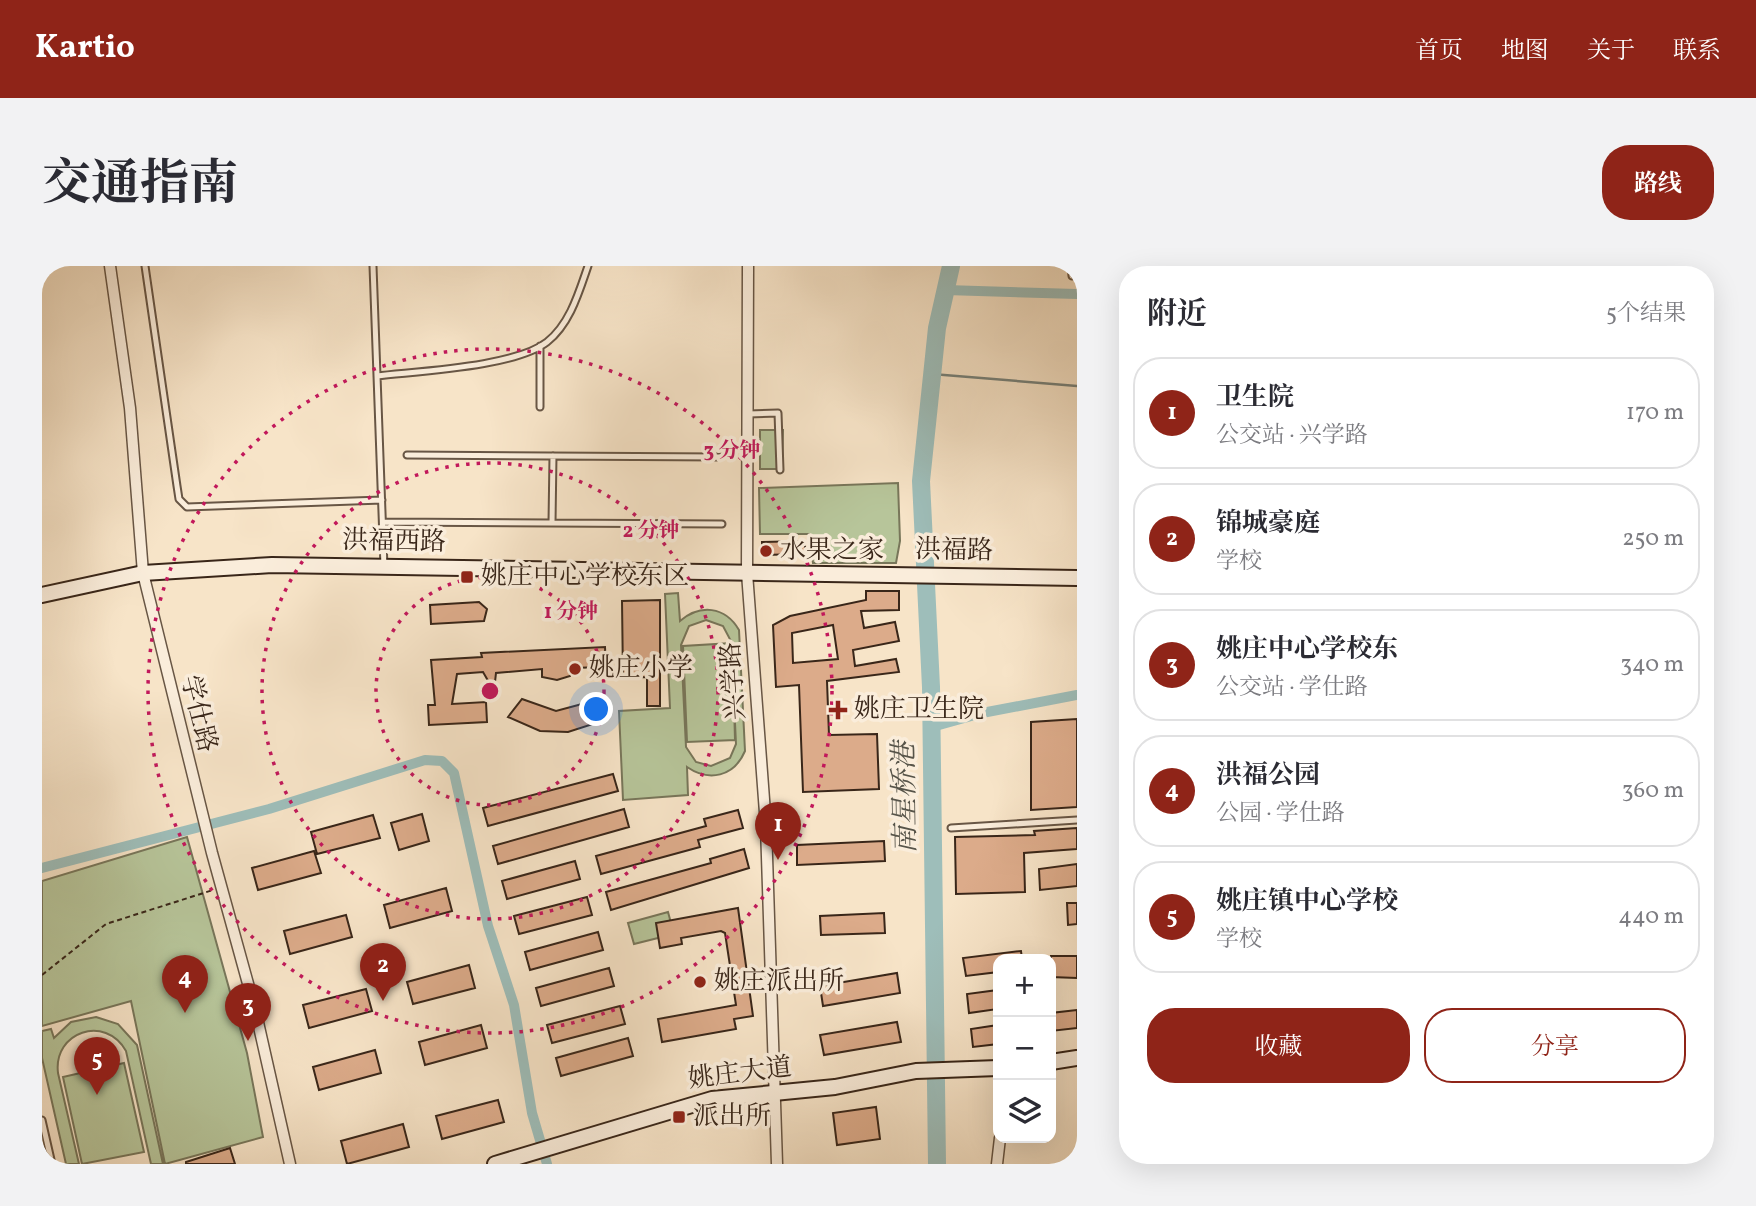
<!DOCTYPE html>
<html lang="zh">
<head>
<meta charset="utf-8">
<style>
	:root { --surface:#fff; --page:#f2f2f3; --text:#2b2b33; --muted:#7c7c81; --line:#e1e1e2; --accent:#8f2418 }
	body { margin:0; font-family:Vollkorn,"Noto Serif SC",serif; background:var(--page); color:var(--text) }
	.controls { position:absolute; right:21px; bottom:21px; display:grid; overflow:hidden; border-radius:14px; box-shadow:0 7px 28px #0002 }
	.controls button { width:63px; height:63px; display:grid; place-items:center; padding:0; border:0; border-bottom:2px solid var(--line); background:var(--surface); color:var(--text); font:35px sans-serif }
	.you { position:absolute; left:555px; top:444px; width:24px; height:24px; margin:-18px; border:5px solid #fff; border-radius:50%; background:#1a73e8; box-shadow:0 0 0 10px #1a73e833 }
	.badge { display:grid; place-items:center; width:46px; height:46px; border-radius:50%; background:var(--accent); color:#fff; font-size:23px; font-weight:700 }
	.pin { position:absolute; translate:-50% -58px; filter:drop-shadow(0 2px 4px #0008) }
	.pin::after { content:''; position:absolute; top:37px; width:24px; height:21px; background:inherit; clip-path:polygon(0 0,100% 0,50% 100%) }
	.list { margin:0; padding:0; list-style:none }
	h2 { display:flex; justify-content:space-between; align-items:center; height:91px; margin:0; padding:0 28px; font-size:30px }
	h2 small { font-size:23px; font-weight:400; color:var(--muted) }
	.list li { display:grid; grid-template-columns:46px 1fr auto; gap:21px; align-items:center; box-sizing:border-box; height:112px; margin:0 14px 14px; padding:0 14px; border:2px solid var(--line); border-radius:28px }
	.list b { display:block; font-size:26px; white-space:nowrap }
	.list p { margin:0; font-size:23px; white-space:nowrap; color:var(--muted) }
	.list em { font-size:23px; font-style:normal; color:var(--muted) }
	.actions { display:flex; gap:14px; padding:21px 28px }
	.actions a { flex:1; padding:16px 0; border:2px solid var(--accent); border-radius:28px; text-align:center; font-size:24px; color:var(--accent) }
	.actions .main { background:var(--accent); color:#fff }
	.icon { flex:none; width:38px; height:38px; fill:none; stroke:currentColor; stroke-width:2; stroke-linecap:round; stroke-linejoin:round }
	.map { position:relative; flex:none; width:1035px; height:898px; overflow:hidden; border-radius:28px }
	header { display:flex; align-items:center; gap:42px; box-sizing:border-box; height:98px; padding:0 35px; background:var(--accent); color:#fff }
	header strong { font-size:33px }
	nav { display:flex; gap:38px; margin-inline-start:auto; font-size:24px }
	.intro { display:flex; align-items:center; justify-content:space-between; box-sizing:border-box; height:168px; padding:0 42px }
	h1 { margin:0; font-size:49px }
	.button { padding:18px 32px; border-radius:28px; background:var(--accent); color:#fff; font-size:24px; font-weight:700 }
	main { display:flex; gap:42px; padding:0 42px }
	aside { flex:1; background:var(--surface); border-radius:28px; box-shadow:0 7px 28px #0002 }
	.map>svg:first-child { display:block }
	.green { fill:#b7c59a; stroke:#78765a; stroke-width:2; fill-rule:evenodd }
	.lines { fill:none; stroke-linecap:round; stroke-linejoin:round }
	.stream { stroke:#76817a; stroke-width:2.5 }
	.canal { stroke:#9ebeba; stroke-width:10 }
	.river { stroke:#9ebeba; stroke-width:18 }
	.building { fill:#dcab8a; stroke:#392619; stroke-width:2; fill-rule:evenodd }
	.lane-casing { stroke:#685645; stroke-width:9 }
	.street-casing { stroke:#685645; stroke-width:13 }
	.secondary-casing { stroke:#392619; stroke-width:18 }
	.path { stroke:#392619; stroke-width:2; stroke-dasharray:5 3.5; stroke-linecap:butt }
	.lane { stroke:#faeddb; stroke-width:5 }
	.street { stroke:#faeddb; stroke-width:10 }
	.secondary { stroke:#faeddb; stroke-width:14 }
	.ring { fill:none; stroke:#c2185b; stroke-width:3.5; stroke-dasharray:3.5 7 }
	.poi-dot { fill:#8f2418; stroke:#faeddb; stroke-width:2.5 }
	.labels { text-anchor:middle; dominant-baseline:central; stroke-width:7; stroke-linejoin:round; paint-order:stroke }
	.street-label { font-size:26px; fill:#392619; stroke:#faeddb }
	.poi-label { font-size:26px; fill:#392619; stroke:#faeddb; text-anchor:start }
	.water-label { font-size:28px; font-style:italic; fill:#575449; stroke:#faeddb }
	.centre { fill:#c2185b; stroke:#faeddb; stroke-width:3.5 }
	.ring-label { font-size:21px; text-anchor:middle; font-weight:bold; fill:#c2185b; stroke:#faeddb; stroke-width:7; stroke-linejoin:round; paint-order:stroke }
</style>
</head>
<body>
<header>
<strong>Kartio</strong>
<nav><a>首页</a><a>地图</a><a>关于</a><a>联系</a></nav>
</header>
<div class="intro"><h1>交通指南</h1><a class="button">路线</a></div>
<main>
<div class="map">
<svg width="1035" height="898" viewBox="0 0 1035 898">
	<rect width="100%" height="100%" fill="#f7e4c8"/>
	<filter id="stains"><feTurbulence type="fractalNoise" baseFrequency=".00286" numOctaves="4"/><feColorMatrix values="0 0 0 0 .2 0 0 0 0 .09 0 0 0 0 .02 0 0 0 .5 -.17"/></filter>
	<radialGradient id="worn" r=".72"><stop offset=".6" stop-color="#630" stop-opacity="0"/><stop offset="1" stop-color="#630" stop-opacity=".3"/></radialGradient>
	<path class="green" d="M718,164h23l-1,39h-22z
		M856,217l2,58 -4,22h-83l-4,-29h-49l-1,-46z
		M636,327l2,28c20,-17 45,-15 59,9l6,121c-11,26 -36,31 -58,16l1,28 -65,5 -4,-89 51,-3 -5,-114zM664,354l17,6 9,17 -49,3 4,96 48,-2 -1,-38 2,42 -6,14 -19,8 -15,-4 -10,-15 -5,-102 8,-19z
		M145,571l60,216 16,84 -98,27 -34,-163 -89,25v-145z
		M626,646l6,22 -40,10 -6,-21z
		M54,751l22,7 19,21 26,119h-12l-25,-113c-21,-37 -73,-19 -68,22l21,91h-13l-24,-106v-27l9,-2 3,9 17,-16z
		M82,797l20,89 -62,12 -19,-87z"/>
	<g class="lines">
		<path class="stream" d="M890,108l145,12"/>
		<path class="canal" d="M904,24l131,4
			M890,461l50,-14 95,-18
			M0,602l227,-59 156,-49 17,1 12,12 34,153 26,79 18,108 15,51"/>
		<path class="river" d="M895,898l-6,-477 -10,-206 16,-153 14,-62"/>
	</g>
	<path class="building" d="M763,275v13l-43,1v-13z
		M824,325h33v19l-38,1 3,17 31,-6 4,19 -46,9 2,16 41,-7 3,13 -72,9 2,54 48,-1 2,55 -76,3 -4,-107 -23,2 -3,-62 17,-9 76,-16zM791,359l5,34 -45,4 -1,-30z
		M618,334v106h-13v-29l-24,1 -1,-77z
		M437,336l8,7 -3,12 -53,3 -1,-19z
		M563,381l1,20 -35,1 -1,8 -13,4 -15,-3v-8l-46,4 -2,18 -11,-19 -26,2 -5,30 34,-2 1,20 -58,3 -1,-20h7l-4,-45 51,-3 -1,-4z
		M480,433l34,12 41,-11 7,15 -13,6 2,3 -25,8 -28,-1 -32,-14z
		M1035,453v88l-46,3v-88z
		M571,508l5,17 -130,35 -5,-18z
		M582,543l5,18 -131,37 -5,-18z
		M696,544l5,18 -45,12 2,7 -99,27 -5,-18 110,-30 -2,-7z
		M380,548l7,27 -30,9 -8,-27z
		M331,549l7,23 -63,16 -6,-22z
		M1035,562v21l-53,4 1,39 -69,2 -1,-57 80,-2 -1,-4z
		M842,575l1,20 -88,4v-20z
		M702,583l5,19 -138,42 -5,-18 105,-29 -1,-4z
		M272,585l7,22 -63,17 -6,-22z
		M533,595l5,18 -73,20 -5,-18z
		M1035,598v22l-37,4 -1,-21z
		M404,622l6,23 -62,17 -6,-23z
		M545,631l5,18 -73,19 -5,-18z
		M1025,637h10v21l-9,1z
		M696,642l15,108 -19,3 2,10 -74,13 -4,-23 78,-14 -11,-72 -4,-2 -40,7 1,6 -22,4 -4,-25z
		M842,647l1,20 -64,2 -1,-19z
		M304,649l6,22 -62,17 -6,-23z
		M556,666l5,18 -73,20 -5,-18z
		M979,685l1,8h-24v13l-32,4 -3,-18z
		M1009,690h26v22l-26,-1z
		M427,699l6,23 -62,16 -6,-22z
		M567,702l5,18 -73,20 -5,-18z
		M855,707l3,20 -77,13 -3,-20z
		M324,723l6,22 -63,17 -6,-23z
		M956,724v19l-29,4 -2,-19z
		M578,740l5,18 -73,19 -5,-18z
		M1035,744v18l-26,3v-18z
		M855,756l4,20 -77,13 -4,-20z
		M439,759l6,23 -62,17 -6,-23z
		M956,759v19l-25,3 -2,-18z
		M586,772l5,18 -72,20 -5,-18z
		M333,784l6,23 -62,17 -6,-23z
		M456,834l6,22 -62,17 -6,-23z
		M834,841l4,32 -43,6 -4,-32z
		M361,858l6,23 -62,17 -6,-23z
		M188,882l5,16h-49v-2z"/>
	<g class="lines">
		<g class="lane-casing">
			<path id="lane" d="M103,0l32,220 2,13 8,8 195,-7
				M331,0l11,301
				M1029,0l1,10
				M335,110c42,-5 138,-9 170,-34 23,-18 32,-50 41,-76
				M498,141v-61
				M706,148l30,-1 2,57
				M365,189l313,2
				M341,256l339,2
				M510,257l1,-67
				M909,562l126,-8
				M0,854l10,44"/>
		</g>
		<g class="street-casing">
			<path id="street" d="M68,0l20,142 13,165 69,280 43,156 35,155
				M706,0l-1,307 19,253 11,338
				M955,898l3,-26"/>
		</g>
		<g class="secondary-casing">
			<path id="secondary" d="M0,329l101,-22 129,-8 805,13
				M1009,796l26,-4
				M453,898l217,-65 123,-12 81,-16 82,-3"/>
		</g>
		<path class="path" d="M0,709l64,-51 107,-34"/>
		<use href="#lane" class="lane"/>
		<use href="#street" class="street"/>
		<use href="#secondary" class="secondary"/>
	</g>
	<g class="ring">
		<circle cx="448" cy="425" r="114"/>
		<circle cx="448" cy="425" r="228"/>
		<circle cx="448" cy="425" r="342"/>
	</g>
	<g class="poi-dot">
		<circle cx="724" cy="285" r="7"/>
		<rect x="418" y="304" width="14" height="14" rx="3.5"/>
		<circle cx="533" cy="403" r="7"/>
		<path d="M792.5 433.5h7v7h7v7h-7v7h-7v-7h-7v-7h7z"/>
		<circle cx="658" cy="716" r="7"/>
		<rect x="630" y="844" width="14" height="14" rx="3.5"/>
	</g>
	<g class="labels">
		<g class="street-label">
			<text transform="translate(352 276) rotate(1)">洪福西路</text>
			<text transform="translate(912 285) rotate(1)">洪福路</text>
			<text transform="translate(692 415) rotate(-94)">兴学路</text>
			<text transform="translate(156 448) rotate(76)">学仕路</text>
			<text transform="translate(698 808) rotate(-7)">姚庄大道</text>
		</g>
		<g class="poi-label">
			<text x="738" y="285">水果之家</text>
			<text x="439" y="311">姚庄中心学校东区</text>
			<text x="547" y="403">姚庄小学</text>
			<text x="812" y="444">姚庄卫生院</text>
			<text x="672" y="716">姚庄派出所</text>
			<text x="651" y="851">派出所</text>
		</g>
		<g class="water-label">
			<text transform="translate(864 532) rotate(-91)">南星桥港</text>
		</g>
	</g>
	<circle cx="448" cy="425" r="10" class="centre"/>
	<g class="ring-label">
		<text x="690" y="191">3 分钟</text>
		<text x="609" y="271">2 分钟</text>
		<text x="529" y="352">1 分钟</text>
	</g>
	<rect width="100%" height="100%" filter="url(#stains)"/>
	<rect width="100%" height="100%" fill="url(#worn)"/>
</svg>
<div class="controls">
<button>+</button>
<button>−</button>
<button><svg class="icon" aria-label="layers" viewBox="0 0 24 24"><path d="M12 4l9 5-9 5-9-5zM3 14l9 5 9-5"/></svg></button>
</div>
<div class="you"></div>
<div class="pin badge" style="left:736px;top:594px">1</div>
<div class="pin badge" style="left:341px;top:735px">2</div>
<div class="pin badge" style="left:206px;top:775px">3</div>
<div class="pin badge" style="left:143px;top:747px">4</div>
<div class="pin badge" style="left:55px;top:829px">5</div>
</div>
<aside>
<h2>附近<small>5个结果</small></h2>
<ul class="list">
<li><span class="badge">1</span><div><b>卫生院</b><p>公交站 · 兴学路</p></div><em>170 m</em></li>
<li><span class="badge">2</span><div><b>锦城豪庭</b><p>学校</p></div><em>250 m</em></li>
<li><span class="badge">3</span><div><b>姚庄中心学校东</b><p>公交站 · 学仕路</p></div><em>340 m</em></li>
<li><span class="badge">4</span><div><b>洪福公园</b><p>公园 · 学仕路</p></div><em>360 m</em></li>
<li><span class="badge">5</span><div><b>姚庄镇中心学校</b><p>学校</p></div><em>440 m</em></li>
</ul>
<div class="actions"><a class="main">收藏</a><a>分享</a></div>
</aside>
</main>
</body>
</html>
